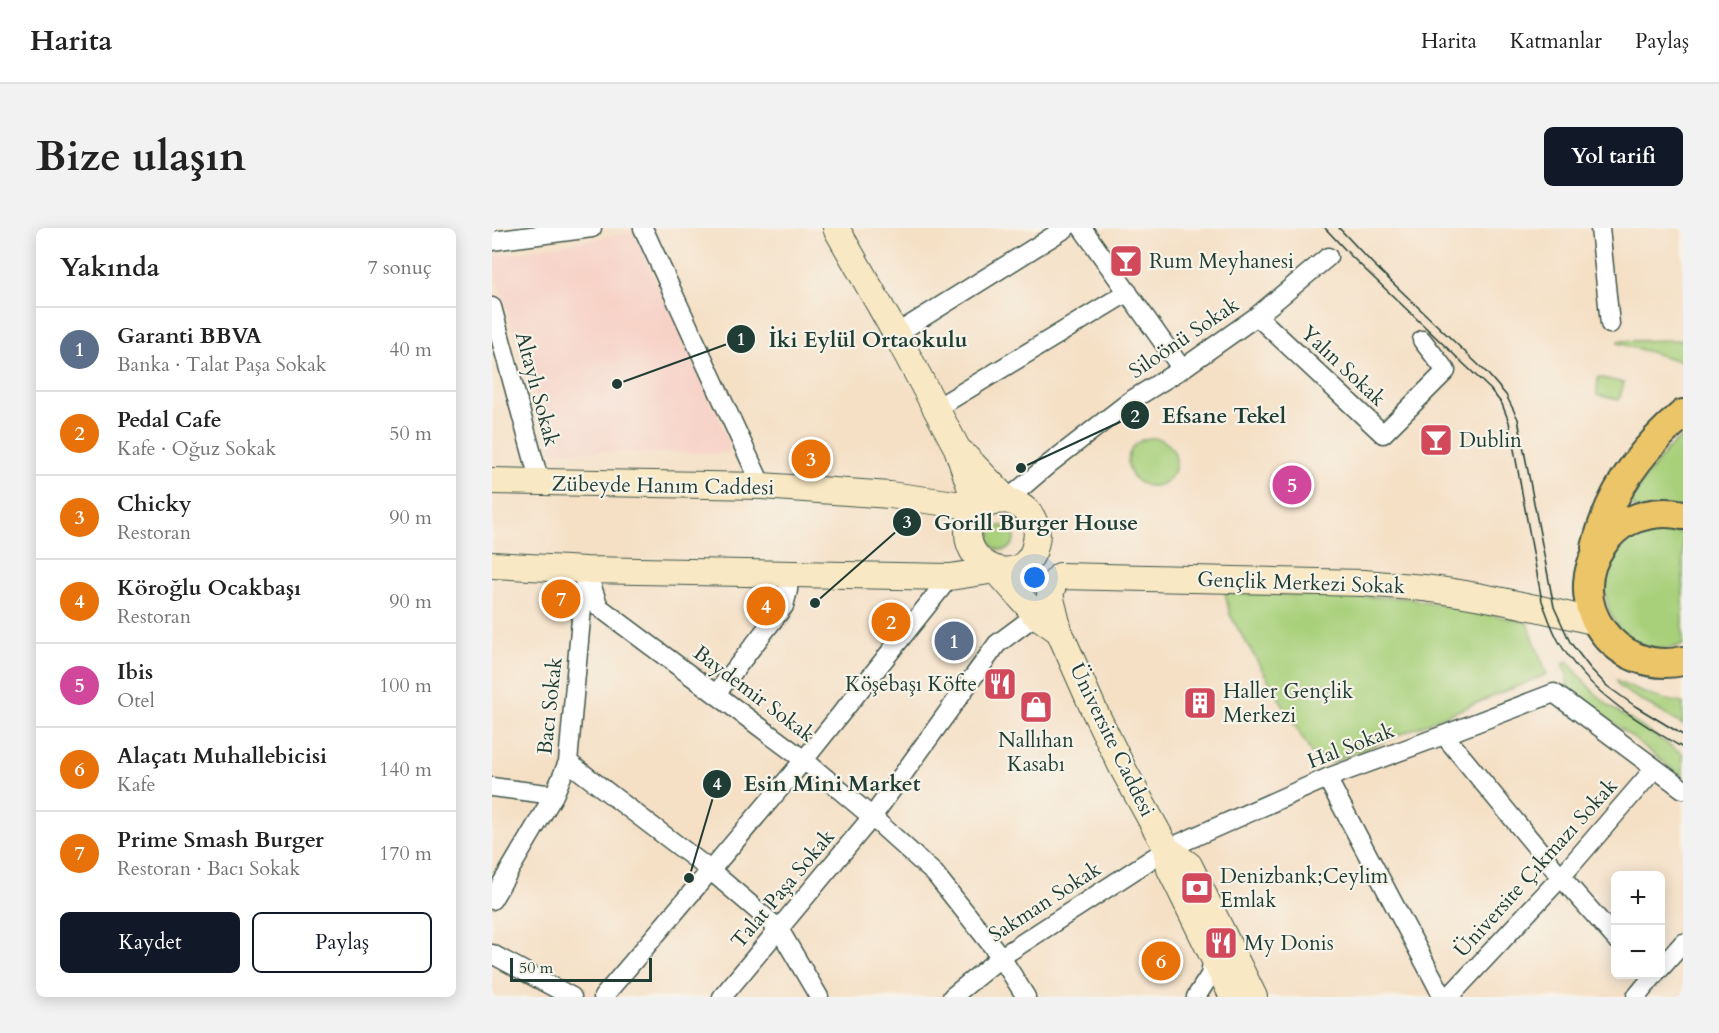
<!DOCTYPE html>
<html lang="tr">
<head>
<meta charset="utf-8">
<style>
	:root { --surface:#fff; --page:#f2f2f2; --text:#222; --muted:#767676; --line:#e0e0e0; --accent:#111827 }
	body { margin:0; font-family:Cardo,serif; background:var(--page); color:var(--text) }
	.controls { position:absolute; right:18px; bottom:18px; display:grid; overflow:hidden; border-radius:9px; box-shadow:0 3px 15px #0003 }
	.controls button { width:54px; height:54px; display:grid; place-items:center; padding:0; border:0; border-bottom:2px solid var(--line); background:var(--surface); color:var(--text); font:30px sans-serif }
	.scale { position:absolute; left:18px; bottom:15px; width:142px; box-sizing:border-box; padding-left:6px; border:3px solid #1f3d34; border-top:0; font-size:16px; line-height:21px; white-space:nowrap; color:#1f3d34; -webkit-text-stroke:4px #f7f3e8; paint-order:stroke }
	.you { position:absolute; left:543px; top:350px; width:21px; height:21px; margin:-15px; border:4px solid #fff; border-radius:50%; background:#1a73e8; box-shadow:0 0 0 9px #1a73e833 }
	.badge { display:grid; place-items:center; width:39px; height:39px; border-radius:50%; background:var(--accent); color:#fff; font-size:20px; font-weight:700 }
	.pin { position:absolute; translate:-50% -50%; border:3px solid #fff; box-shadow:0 2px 6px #0006 }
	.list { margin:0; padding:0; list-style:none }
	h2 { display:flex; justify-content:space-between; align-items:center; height:78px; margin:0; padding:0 24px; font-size:26px }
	h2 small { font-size:20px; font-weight:400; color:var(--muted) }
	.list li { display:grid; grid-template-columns:39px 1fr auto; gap:18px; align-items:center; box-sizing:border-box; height:84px; padding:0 24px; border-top:2px solid var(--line) }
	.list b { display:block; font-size:22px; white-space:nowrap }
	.list p { margin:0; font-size:20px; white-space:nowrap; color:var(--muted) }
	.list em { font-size:20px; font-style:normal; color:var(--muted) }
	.actions { display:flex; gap:12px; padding:18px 24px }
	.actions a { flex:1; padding:14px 0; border:2px solid var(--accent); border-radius:9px; text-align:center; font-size:21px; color:var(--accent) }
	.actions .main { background:var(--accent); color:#fff }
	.map { position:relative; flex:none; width:1191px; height:769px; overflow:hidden; border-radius:9px }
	header { display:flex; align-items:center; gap:36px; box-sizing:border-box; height:84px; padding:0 30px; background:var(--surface); border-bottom:2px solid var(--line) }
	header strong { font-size:28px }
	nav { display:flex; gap:33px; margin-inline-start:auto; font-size:21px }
	.intro { display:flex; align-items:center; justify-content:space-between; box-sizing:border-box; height:144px; padding:0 36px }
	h1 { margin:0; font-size:42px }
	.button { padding:15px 27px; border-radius:9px; background:var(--accent); color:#fff; font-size:21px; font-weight:700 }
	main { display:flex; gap:36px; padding:0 36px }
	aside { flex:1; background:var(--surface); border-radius:9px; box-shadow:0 3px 15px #0003 }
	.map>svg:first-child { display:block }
	.built { fill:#f7d1c6 }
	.green { fill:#a8d07a; stroke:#648657; stroke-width:1.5 }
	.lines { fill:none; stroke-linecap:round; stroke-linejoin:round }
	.minor-casing { stroke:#3f554a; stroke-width:21 }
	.secondary-casing { stroke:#3f554a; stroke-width:28 }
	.primary-casing { stroke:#3f554a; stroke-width:32 }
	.minor { stroke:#fff; stroke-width:18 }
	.secondary { stroke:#f8e8c3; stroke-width:26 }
	.primary { stroke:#edc569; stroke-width:28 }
	.tram { stroke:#1f3d34; stroke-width:1.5 }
	.labels { text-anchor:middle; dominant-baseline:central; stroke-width:4.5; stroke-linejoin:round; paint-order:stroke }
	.poi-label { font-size:21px; fill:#1f3d34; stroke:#f7f3e8; text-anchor:start }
	.street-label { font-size:21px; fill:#1f3d34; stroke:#f7f3e8 }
	.leader { fill:none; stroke:#1f3d34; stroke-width:2 }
	.callout-dot { fill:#1f3d34; stroke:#f7f3e8; stroke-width:2 }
	.mark-label { font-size:18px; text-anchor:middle; font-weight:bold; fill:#fff }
	.callout-label { font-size:22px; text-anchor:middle; font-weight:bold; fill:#1f3d34; stroke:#f7f3e8; stroke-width:4.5; stroke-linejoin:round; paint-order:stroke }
</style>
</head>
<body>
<header>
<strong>Harita</strong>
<nav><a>Harita</a><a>Katmanlar</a><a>Paylaş</a></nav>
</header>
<div class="intro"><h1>Bize ulaşın</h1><a class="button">Yol tarifi</a></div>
<main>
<aside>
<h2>Yakında<small>7 sonuç</small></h2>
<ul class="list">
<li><span class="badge" style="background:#5c6f8a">1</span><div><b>Garanti BBVA</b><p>Banka · Talat Paşa Sokak</p></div><em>40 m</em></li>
<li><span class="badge" style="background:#e8710a">2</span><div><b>Pedal Cafe</b><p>Kafe · Oğuz Sokak</p></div><em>50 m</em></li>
<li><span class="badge" style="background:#e8710a">3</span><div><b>Chicky</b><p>Restoran</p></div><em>90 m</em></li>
<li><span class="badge" style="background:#e8710a">4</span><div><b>Köroğlu Ocakbaşı</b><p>Restoran</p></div><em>90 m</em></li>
<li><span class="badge" style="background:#d1479c">5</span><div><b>Ibis</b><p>Otel</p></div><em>100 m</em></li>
<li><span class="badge" style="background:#e8710a">6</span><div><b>Alaçatı Muhallebicisi</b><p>Kafe</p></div><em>140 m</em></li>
<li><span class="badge" style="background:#e8710a">7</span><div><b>Prime Smash Burger</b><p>Restoran · Bacı Sokak</p></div><em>170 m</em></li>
</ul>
<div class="actions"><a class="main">Kaydet</a><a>Paylaş</a></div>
</aside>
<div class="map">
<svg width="1191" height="769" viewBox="0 0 1191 769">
	<rect width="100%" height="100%" fill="#f7f3e8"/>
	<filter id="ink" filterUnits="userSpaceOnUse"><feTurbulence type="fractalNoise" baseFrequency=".0167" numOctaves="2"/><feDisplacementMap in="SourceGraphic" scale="12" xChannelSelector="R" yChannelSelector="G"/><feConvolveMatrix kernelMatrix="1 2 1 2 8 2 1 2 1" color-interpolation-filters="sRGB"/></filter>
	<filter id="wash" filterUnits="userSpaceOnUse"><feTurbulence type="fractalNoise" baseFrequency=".008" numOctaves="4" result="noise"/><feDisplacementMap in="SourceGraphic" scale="24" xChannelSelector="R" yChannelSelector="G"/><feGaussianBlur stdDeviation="1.35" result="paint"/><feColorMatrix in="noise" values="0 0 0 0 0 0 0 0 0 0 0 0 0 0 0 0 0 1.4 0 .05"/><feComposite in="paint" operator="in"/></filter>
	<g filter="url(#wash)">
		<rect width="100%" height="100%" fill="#f5e0c6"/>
		<path class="built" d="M142,4l96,211 -1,10 -177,-2 -60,-185v-9z"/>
		<path class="green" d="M1191,112v22l-65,-19v-2z
			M1106,149l26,6 -5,17 -22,-5z
			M1191,207v73l-47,1 -7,-10 37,-48z
			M636 234a24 24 0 1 1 48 0a24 24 0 1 1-48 0Z
			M498 310a12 12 0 1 1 24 0a12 12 0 1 1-24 0Z
			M1170,302l21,3v112c-83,27 -114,-106 -21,-115z
			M733,365l183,5 119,24 20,52 -216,89 -18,-7 -83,-141z
			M1075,433l23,27 20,19 73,47v23l-116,-90v-14l-4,-9z
			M1124,453c22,10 43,19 67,22v22l-64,-38z"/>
	</g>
	<g filter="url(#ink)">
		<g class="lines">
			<g class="minor-casing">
				<path id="minor" d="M151,0l119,258
					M590,0l100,141
					M1108,0l10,96
					M0,13l100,-13
					M0,79l48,176
					M765,88l126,118 63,-63 -24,-31
					M404,106l170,-106
					M443,181l193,-117
					M515,272l42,-36 81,-63 52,-32 75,-53 71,-59
					M94,342l13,37 205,153 68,57 63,57 66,83 25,40
					M224,466l68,-88 4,-16 1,-17
					M952,507l117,142 55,62
					M76,534l142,108 69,59 40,68
					M835,550l116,219
					M0,559l62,8
					M0,672l62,-105 14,-33 17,-187
					M0,726l80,43
					M1168,741l23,-26
					M111,769l201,-237 146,-183
					M230,769l150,-180 125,-173 39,-29
					M460,769l49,-40 166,-108 160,-71 117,-43 110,-42 129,96
					M704,769l14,-22 3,-18
					M957,769l112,-120 94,-109
					M1144,769l19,-23"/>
			</g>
			<g class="secondary-casing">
				<path id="secondary" d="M470,225l45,47
					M0,253l270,5 128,9 87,12 -20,-59 -61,-114 -60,-106
					M515,272c15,5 25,12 29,27 2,8 0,15 -2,23 -14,37 -66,19 -66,-17 1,-9 6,-18 9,-26l20,-6z
					M0,337l94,5 364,7 46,-7 40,45 23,16
					M675,621l22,16 65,132
					M741,769l-63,-128 -3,-20 -44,-80 -29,-59 -35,-79 -9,-36 4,-12 6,-7 304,7c20,2 40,3 60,5 58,7 116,21 173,34"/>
			</g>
			<g class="primary-casing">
				<path id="primary" d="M1191,287c-19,-4 -36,-2 -54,6 -11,5 -20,14 -27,24 -41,58 14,131 81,116
					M1104,320c13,-55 44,-98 87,-134"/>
			</g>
			<use href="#minor" class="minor"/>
			<use href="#secondary" class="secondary"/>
			<use href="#primary" class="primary"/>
			<path class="tram" d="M833,0l27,29 138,132 12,15 7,18 33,179c5,13 9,26 16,39 28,50 77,80 125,108
				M847,0l34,36 114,109 19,22 12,24 36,188 16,35 20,26 17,18 28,20 48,29"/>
		</g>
	</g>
	<defs>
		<g id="bar-square" transform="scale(1.725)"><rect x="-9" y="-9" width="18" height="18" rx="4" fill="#d1495b" stroke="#f7f3e8"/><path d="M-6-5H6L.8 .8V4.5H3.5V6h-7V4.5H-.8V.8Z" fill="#fff"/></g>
		<g id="restaurant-square" transform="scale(1.725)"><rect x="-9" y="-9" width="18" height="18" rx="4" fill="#d1495b" stroke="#f7f3e8"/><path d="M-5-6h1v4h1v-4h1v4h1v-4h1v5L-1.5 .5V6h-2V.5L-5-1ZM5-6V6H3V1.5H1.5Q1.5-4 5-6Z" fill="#fff"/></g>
		<g id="building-square" transform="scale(1.725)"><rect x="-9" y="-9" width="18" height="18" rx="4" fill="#d1495b" stroke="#f7f3e8"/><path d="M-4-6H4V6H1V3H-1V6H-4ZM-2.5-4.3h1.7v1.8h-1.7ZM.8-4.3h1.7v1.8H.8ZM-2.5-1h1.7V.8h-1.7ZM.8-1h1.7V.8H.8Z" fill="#fff"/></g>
		<g id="shop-square" transform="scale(1.725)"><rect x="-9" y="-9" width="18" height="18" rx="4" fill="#d1495b" stroke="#f7f3e8"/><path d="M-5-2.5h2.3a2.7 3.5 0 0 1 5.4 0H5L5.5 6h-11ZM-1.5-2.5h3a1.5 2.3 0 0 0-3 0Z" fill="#fff"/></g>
		<g id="bank-square" transform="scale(1.725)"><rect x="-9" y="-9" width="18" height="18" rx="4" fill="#d1495b" stroke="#f7f3e8"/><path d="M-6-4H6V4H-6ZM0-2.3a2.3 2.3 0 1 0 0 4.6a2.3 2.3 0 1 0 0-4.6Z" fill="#fff"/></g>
	</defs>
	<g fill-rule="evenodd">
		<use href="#bar-square" x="634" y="33"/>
		<use href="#bar-square" x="944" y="212"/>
		<use href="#restaurant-square" x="508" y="456"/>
		<use href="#building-square" x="708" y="475"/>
		<use href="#shop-square" x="544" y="479"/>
		<use href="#bank-square" x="705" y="660"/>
		<use href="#restaurant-square" x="729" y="715"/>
	</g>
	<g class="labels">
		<g class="poi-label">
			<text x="657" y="33">Rum Meyhanesi</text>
			<text x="967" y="212">Dublin</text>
			<text x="485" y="456" text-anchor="end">Köşebaşı Köfte</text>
			<text x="731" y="463">Haller Gençlik<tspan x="731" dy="24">Merkezi</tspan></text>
			<text x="544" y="512" text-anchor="middle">Nallıhan<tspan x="544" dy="24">Kasabı</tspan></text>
			<text x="728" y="648">Denizbank;Ceylim<tspan x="728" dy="24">Emlak</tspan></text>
			<text x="752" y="715">My Donis</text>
		</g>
		<g class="street-label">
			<text transform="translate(692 110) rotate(-34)">Siloönü Sokak</text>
			<text transform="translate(851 138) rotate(43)">Yalın Sokak</text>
			<text transform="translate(45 161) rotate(75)">Altaylı Sokak</text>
			<text transform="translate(171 258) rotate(1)">Zübeyde Hanım Caddesi</text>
			<text transform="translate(809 355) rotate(2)">Gençlik Merkezi Sokak</text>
			<text transform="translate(262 466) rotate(37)">Baydemir Sokak</text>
			<text transform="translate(58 478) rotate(-84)">Bacı Sokak</text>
			<text transform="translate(620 512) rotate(64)">Üniversite Caddesi</text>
			<text transform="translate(859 518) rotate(-21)">Hal Sokak</text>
			<text transform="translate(1044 640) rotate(-48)">Üniversite Çıkmazı Sokak</text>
			<text transform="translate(291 661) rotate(-50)">Talat Paşa Sokak</text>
			<text transform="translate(553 674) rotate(-33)">Sakman Sokak</text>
		</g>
	</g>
	<path class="leader" d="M125 156L249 111M529 240L643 187M323 375L415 294M197 650L225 556"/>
	<g class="callout-dot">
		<circle cx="125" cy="156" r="6"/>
		<circle cx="529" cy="240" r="6"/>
		<circle cx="323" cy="375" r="6"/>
		<circle cx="197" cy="650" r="6"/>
		<circle cx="249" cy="111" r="15"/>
		<circle cx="643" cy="187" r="15"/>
		<circle cx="415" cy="294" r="15"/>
		<circle cx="225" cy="556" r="15"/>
	</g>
	<g class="mark-label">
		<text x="249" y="117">1</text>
		<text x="643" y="194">2</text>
		<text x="415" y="300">3</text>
		<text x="225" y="562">4</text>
	</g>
	<g class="callout-label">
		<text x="376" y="119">İki Eylül Ortaokulu</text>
		<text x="732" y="195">Efsane Tekel</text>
		<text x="544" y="302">Gorill Burger House</text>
		<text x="340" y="563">Esin Mini Market</text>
	</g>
</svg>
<div class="controls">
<button>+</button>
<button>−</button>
</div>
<div class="scale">50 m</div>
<div class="you"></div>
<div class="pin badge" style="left:462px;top:413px;background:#5c6f8a">1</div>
<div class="pin badge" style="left:399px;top:394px;background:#e8710a">2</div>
<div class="pin badge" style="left:319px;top:231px;background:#e8710a">3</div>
<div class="pin badge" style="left:274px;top:378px;background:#e8710a">4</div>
<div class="pin badge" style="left:800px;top:257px;background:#d1479c">5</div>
<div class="pin badge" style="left:669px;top:733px;background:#e8710a">6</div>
<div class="pin badge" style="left:69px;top:371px;background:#e8710a">7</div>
</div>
</main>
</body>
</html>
